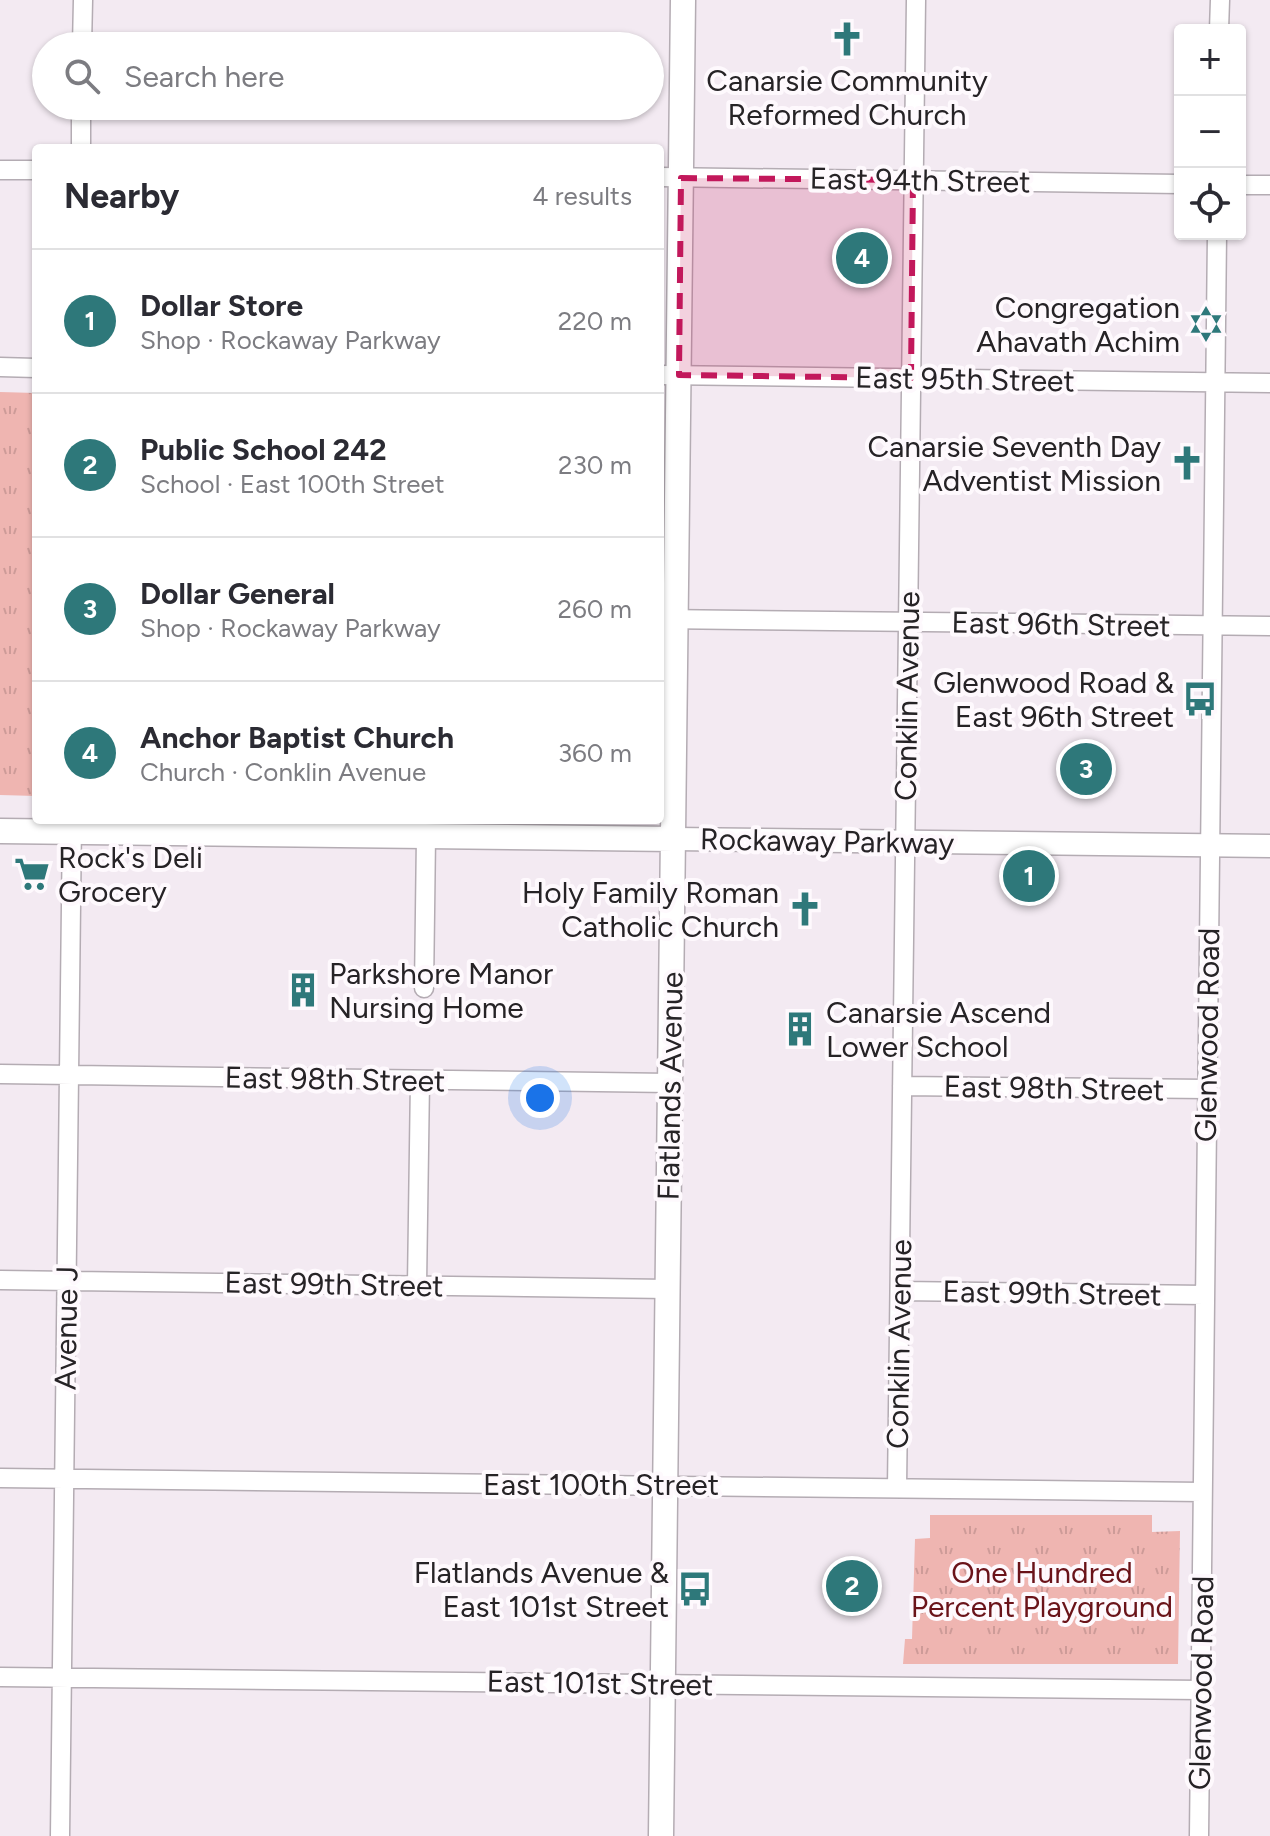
<!DOCTYPE html>
<html lang="en">
<head>
<meta charset="utf-8">
<style>
	:root { --surface:#fff; --page:#f2f2f3; --text:#2b2b33; --muted:#7c7c81; --line:#e1e1e2; --accent:#2e787a }
	body { margin:0; font-family:Figtree,sans-serif; background:var(--page); color:var(--text) }
	.controls { position:absolute; right:24px; top:24px; display:grid; overflow:hidden; border-radius:8px; box-shadow:0 2px 6px #0004 }
	.controls button { width:72px; height:72px; display:grid; place-items:center; padding:0; border:0; border-bottom:2px solid var(--line); background:var(--surface); color:var(--text); font:40px sans-serif }
	.you { position:absolute; left:540px; top:1098px; width:28px; height:28px; margin:-20px; border:6px solid #fff; border-radius:50%; background:#1a73e8; box-shadow:0 0 0 12px #1a73e833 }
	.badge { display:grid; place-items:center; width:52px; height:52px; border-radius:50%; background:var(--accent); color:#fff; font-size:26px; font-weight:700 }
	.pin { position:absolute; translate:-50% -50%; border:4px solid #fff; box-shadow:0 2px 8px #0006 }
	.list { margin:0; padding:0; list-style:none }
	h2 { display:flex; justify-content:space-between; align-items:center; height:104px; margin:0; padding:0 32px; font-size:34px }
	h2 small { font-size:26px; font-weight:400; color:var(--muted) }
	.list li { display:grid; grid-template-columns:52px 1fr auto; gap:24px; align-items:center; box-sizing:border-box; height:144px; padding:0 32px; border-top:2px solid var(--line) }
	.list b { display:block; font-size:30px; white-space:nowrap }
	.list p { margin:0; font-size:26px; white-space:nowrap; color:var(--muted) }
	.list em { font-size:26px; font-style:normal; color:var(--muted) }
	.icon { flex:none; width:44px; height:44px; fill:none; stroke:currentColor; stroke-width:2; stroke-linecap:round; stroke-linejoin:round }
	.map { position:relative; flex:none; width:1270px; height:1836px; overflow:hidden }
	.search { position:absolute; background:var(--surface); box-shadow:0 2px 6px #0004; left:32px; top:32px; width:632px; height:88px; display:flex; align-items:center; gap:20px; box-sizing:border-box; padding:0 28px; border-radius:44px; color:var(--muted); font-size:30px }
	.panel { position:absolute; background:var(--surface); box-shadow:0 2px 6px #0004; left:32px; top:144px; width:632px; height:680px; border-radius:8px }
	.map>svg:first-child { display:block }
	.park { fill:url(#park-tufts) }
	.lines { fill:none; stroke-linecap:round; stroke-linejoin:round }
	.minor-casing { stroke:#b4acb3; stroke-width:21 }
	.tertiary-casing { stroke:#b4acb3; stroke-width:25 }
	.secondary-casing { stroke:#b4acb3; stroke-width:27 }
	.minor { stroke:#fff; stroke-width:18 }
	.tertiary { stroke:#fff; stroke-width:22 }
	.secondary { stroke:#fff; stroke-width:24 }
	.marked { fill:#c2185b; fill-opacity:0.2; stroke:#c2185b; stroke-width:6; stroke-dasharray:16 10; stroke-linejoin:round }
	.labels { text-anchor:middle; dominant-baseline:central; stroke-width:8; stroke-linejoin:round; paint-order:stroke }
	.poi-label { font-size:30px; fill:#262326; stroke:#fef9fd; text-anchor:end }
	.street-label { font-size:30px; fill:#262326; stroke:#fef9fd }
	.park-label { font-size:30px; fill:#6a1319; stroke:#fef9fd }
</style>
</head>
<body>
<div class="map">
<svg width="1270" height="1836" viewBox="0 0 1270 1836">
	<defs>
		<pattern id="park-tufts" width="24" height="20" patternUnits="userSpaceOnUse" patternTransform="scale(2)"><rect width="24" height="20" fill="#efb5b1"/><path d="M3 7l-1-3M5 7V3M7 7l1-3M15 17l-1-3M17 17v-4M19 17l1-3" fill="none" stroke="#cd9b98"/></pattern>
	</defs>
	<rect width="100%" height="100%" fill="#f3eaf2"/>
	<path class="park" d="M0,392l36,1v403l-36,-1z
		M930,1515h222v17l28,-1 -2,133h-275l2,-25h7l3,-100 15,-1z"/>
	<g class="lines">
		<g class="minor-casing">
			<path id="minor" d="M1219,30l1,-30
				M82,46l1,-46
				M81,148v-42
				M0,170h36
				M660,177l520,7
				M1240,185h30
				M0,367l36,1
				M660,375l610,8
				M660,619l610,7
				M424,988l2,-152
				M0,1074l670,9
				M902,1086l305,3
				M0,1280l668,9
				M417,1285l3,-205
				M901,1291l303,4
				M0,1478l1202,14
				M897,1488l19,-1488
				M0,1677l1200,13
				M60,1836l12,-1016
				M1199,1836l18,-1602"/>
		</g>
		<g class="tertiary-casing">
			<path id="tertiary" d="M673,839l597,7"/>
		</g>
		<g class="secondary-casing">
			<path id="secondary" d="M0,831l673,8
				M661,1836l22,-1836"/>
		</g>
		<use href="#minor" class="minor"/>
		<use href="#tertiary" class="tertiary"/>
		<use href="#secondary" class="secondary"/>
	</g>
	<path class="marked" d="M681,178l232,2 -2,198 -232,-3z"/>
	<defs>
		<g id="church-bare" transform="scale(2.76)"><path d="M-1.2-6h2.4v3.5h3.3v2.4h-3.3V6h-2.4V-.1h-3.3v-2.4h3.3Z" fill="#2e787a" stroke="#fef9fd" stroke-width="2.5" paint-order="stroke"/></g>
		<g id="synagogue-bare" transform="scale(2.76)"><path d="M0-6.5L5.6 3.2H-5.6ZM0 6.5L5.6-3.2H-5.6Z" fill="#2e787a" stroke="#fef9fd" stroke-width="2.5" paint-order="stroke"/></g>
		<g id="bus-bare" transform="scale(2.76)"><path d="M-5-6H5V4H4V6H2V4H-2V6H-4V4H-5ZM-3.5-4V0h7V-4ZM-3.5 1.2v1.5H-2V1.2ZM2 1.2v1.5H3.5V1.2Z" fill="#2e787a" stroke="#fef9fd" stroke-width="2.5" paint-order="stroke"/></g>
		<g id="supermarket-bare" transform="scale(2.76)"><path d="M-6-5.5h2.5l.6 2H6L4.5 2H-2.5L-4.4-4H-6ZM-1.5 3.2a1.3 1.3 0 1 0 .1 0ZM3 3.2a1.3 1.3 0 1 0 .1 0Z" fill="#2e787a" stroke="#fef9fd" stroke-width="2.5" paint-order="stroke"/></g>
		<g id="building-bare" transform="scale(2.76)"><path d="M-4-6H4V6H1V3H-1V6H-4ZM-2.5-4.3h1.7v1.8h-1.7ZM.8-4.3h1.7v1.8H.8ZM-2.5-1h1.7V.8h-1.7ZM.8-1h1.7V.8H.8Z" fill="#2e787a" stroke="#fef9fd" stroke-width="2.5" paint-order="stroke"/></g>
	</defs>
	<g fill-rule="evenodd">
		<use href="#church-bare" x="847" y="39"/>
		<use href="#synagogue-bare" x="1206" y="324"/>
		<use href="#church-bare" x="1187" y="463"/>
		<use href="#bus-bare" x="1200" y="699"/>
		<use href="#supermarket-bare" x="32" y="874"/>
		<use href="#church-bare" x="805" y="909"/>
		<use href="#building-bare" x="303" y="990"/>
		<use href="#building-bare" x="800" y="1029"/>
		<use href="#bus-bare" x="695" y="1589"/>
	</g>
	<g class="labels">
		<g class="poi-label">
			<text x="847" y="80" text-anchor="middle">Canarsie Community<tspan x="847" dy="34">Reformed Church</tspan></text>
			<text x="1180" y="307">Congregation<tspan x="1180" dy="34">Ahavath Achim</tspan></text>
			<text x="1161" y="446">Canarsie Seventh Day<tspan x="1161" dy="34">Adventist Mission</tspan></text>
			<text x="1174" y="682">Glenwood Road &amp;<tspan x="1174" dy="34">East 96th Street</tspan></text>
			<text x="58" y="857" text-anchor="start">Rock's Deli<tspan x="58" dy="34">Grocery</tspan></text>
			<text x="779" y="892">Holy Family Roman<tspan x="779" dy="34">Catholic Church</tspan></text>
			<text x="329" y="973" text-anchor="start">Parkshore Manor<tspan x="329" dy="34">Nursing Home</tspan></text>
			<text x="826" y="1012" text-anchor="start">Canarsie Ascend<tspan x="826" dy="34">Lower School</tspan></text>
			<text x="669" y="1572">Flatlands Avenue &amp;<tspan x="669" dy="34">East 101st Street</tspan></text>
		</g>
		<g class="street-label">
			<text transform="translate(920 180) rotate(1)">East 94th Street</text>
			<text transform="translate(965 379) rotate(1)">East 95th Street</text>
			<text transform="translate(1061 624) rotate(1)">East 96th Street</text>
			<text transform="translate(907 696) rotate(-89)">Conklin Avenue</text>
			<text transform="translate(827 841) rotate(1)">Rockaway Parkway</text>
			<text transform="translate(1207 1035) rotate(-89)">Glenwood Road</text>
			<text transform="translate(335 1079) rotate(1)">East 98th Street</text>
			<text transform="translate(670 1086) rotate(-89)">Flatlands Avenue</text>
			<text transform="translate(1054 1088) rotate(1)">East 98th Street</text>
			<text transform="translate(334 1284) rotate(1)">East 99th Street</text>
			<text transform="translate(1052 1293) rotate(1)">East 99th Street</text>
			<text transform="translate(66 1328) rotate(-89)">Avenue J</text>
			<text transform="translate(899 1344) rotate(-89)">Conklin Avenue</text>
			<text x="601" y="1484">East 100th Street</text>
			<text transform="translate(600 1683) rotate(1)">East 101st Street</text>
			<text transform="translate(1201 1683) rotate(-89)">Glenwood Road</text>
		</g>
		<g class="park-label">
			<text x="1042" y="1572">One Hundred<tspan x="1042" dy="34">Percent Playground</tspan></text>
		</g>
	</g>
</svg>
<div class="controls">
<button>+</button>
<button>−</button>
<button><svg class="icon" aria-label="locate" viewBox="0 0 24 24"><circle cx="12" cy="12" r="6"/><path d="M12 2v4M12 18v4M2 12h4M18 12h4"/></svg></button>
</div>
<div class="you"></div>
<div class="pin badge" style="left:1029px;top:876px">1</div>
<div class="pin badge" style="left:852px;top:1586px">2</div>
<div class="pin badge" style="left:1086px;top:769px">3</div>
<div class="pin badge" style="left:862px;top:258px">4</div>
<div class="search"><svg class="icon" aria-label="search" viewBox="0 0 24 24"><circle cx="10" cy="10" r="6"/><path d="M15 15l6 6"/></svg>Search here</div>
<section class="panel">
<h2>Nearby<small>4 results</small></h2>
<ul class="list">
<li><span class="badge">1</span><div><b>Dollar Store</b><p>Shop · Rockaway Parkway</p></div><em>220 m</em></li>
<li><span class="badge">2</span><div><b>Public School 242</b><p>School · East 100th Street</p></div><em>230 m</em></li>
<li><span class="badge">3</span><div><b>Dollar General</b><p>Shop · Rockaway Parkway</p></div><em>260 m</em></li>
<li><span class="badge">4</span><div><b>Anchor Baptist Church</b><p>Church · Conklin Avenue</p></div><em>360 m</em></li>
</ul>
</section>
</div>
</body>
</html>
